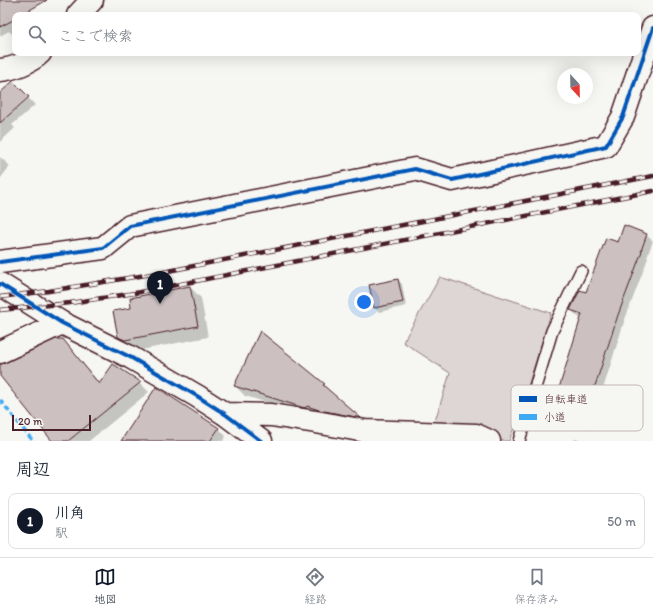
<!DOCTYPE html>
<html lang="ja">
<head>
<meta charset="utf-8">
<style>
	:root { --surface:#fff; --page:#f2f2f3; --text:#1f2937; --muted:#747a83; --line:#e0e1e3; --accent:#111827 }
	body { margin:0; font-family:Itim,"Klee One",sans-serif; background:var(--page); color:var(--text) }
	.compass { position:absolute; left:557px; top:68px; width:36px; height:36px; border-radius:50%; background:var(--surface); box-shadow:0 4px 16px #0002; rotate:158deg }
	.scale { position:absolute; left:12px; bottom:10px; width:79px; box-sizing:border-box; padding-left:4px; border:2px solid #4a1f2b; border-top:0; font-size:11px; line-height:14px; white-space:nowrap; color:#4a1f2b; -webkit-text-stroke:3px #f6f6f2; paint-order:stroke }
	.you { position:absolute; left:364px; top:302px; width:14px; height:14px; margin:-10px; border:3px solid #fff; border-radius:50%; background:#1a73e8; box-shadow:0 0 0 6px #1a73e833 }
	.badge { display:grid; place-items:center; width:26px; height:26px; border-radius:50%; background:var(--accent); color:#fff; font-size:13px; font-weight:700 }
	.pin { position:absolute; translate:-50% -33px; filter:drop-shadow(0 1px 2px #0008) }
	.pin::after { content:''; position:absolute; top:21px; width:14px; height:12px; background:inherit; clip-path:polygon(0 0,100% 0,50% 100%) }
	.list { margin:0; padding:0; list-style:none }
	h2 { display:flex; justify-content:space-between; align-items:center; height:52px; margin:0; padding:0 16px; font-size:17px }
	h2 small { font-size:13px; font-weight:400; color:var(--muted) }
	.list li { display:grid; grid-template-columns:26px 1fr auto; gap:12px; align-items:center; box-sizing:border-box; height:56px; margin:0 8px 8px; padding:0 8px; border:1px solid var(--line); border-radius:8px }
	.list b { display:block; font-size:15px; white-space:nowrap }
	.list p { margin:0; font-size:13px; white-space:nowrap; color:var(--muted) }
	.list em { font-size:13px; font-style:normal; color:var(--muted) }
	.icon { flex:none; width:22px; height:22px; fill:none; stroke:currentColor; stroke-width:2; stroke-linecap:round; stroke-linejoin:round }
	.map { position:relative; flex:none; width:653px; height:441px; overflow:hidden }
	.search { position:absolute; background:var(--surface); box-shadow:0 4px 16px #0002; left:12px; right:12px; top:12px; height:44px; display:flex; align-items:center; gap:10px; box-sizing:border-box; padding:0 14px; border-radius:8px; color:var(--muted); font-size:15px }
	.sheet { height:116px; background:var(--surface) }
	nav { display:flex; justify-content:space-around; align-items:center; box-sizing:border-box; height:56px; border-top:1px solid var(--line); background:var(--surface); font-size:11px; color:var(--muted) }
	nav a { display:grid; justify-items:center; gap:2px }
	nav .on { color:var(--accent) }
	.map>svg:first-child { display:block }
	.green { fill:#ddd6d5; stroke:#947a80 }
	.shadow { fill:#0003 }
	.building { fill:#ccc1c0; stroke:#4a1f2b }
	.lines { fill:none; stroke-linecap:round; stroke-linejoin:round }
	.service-casing { stroke:#4a1f2b; stroke-width:14 }
	.minor-casing { stroke:#4a1f2b; stroke-width:25 }
	.service { stroke:#f6f6f2; stroke-width:11 }
	.minor { stroke:#f6f6f2; stroke-width:22 }
	.rail-casing { stroke:#4a1f2b; stroke-width:4.5 }
	.rail { stroke:#f6f6f2; stroke-width:3; stroke-dasharray:9; stroke-linecap:butt }
	.quiet { stroke:#3fa9f5; stroke-width:3; stroke-dasharray:6 3; stroke-linecap:butt }
	.cycleway-casing { stroke:#f6f6f2; stroke-width:6 }
	.cycleway { stroke:#0057b8; stroke-width:4 }
	.key { fill:#f6f6f2; stroke:#c2b6b6; stroke-width:1 }
	.key-label { font-size:11px; fill:#4a1f2b }
</style>
</head>
<body>
<div class="map">
<svg width="653" height="441" viewBox="0 0 653 441">
	<rect width="100%" height="100%" fill="#f6f6f2"/>
	<filter id="ink" filterUnits="userSpaceOnUse"><feTurbulence type="fractalNoise" baseFrequency=".025" numOctaves="2"/><feDisplacementMap in="SourceGraphic" scale="8" xChannelSelector="R" yChannelSelector="G"/><feConvolveMatrix kernelMatrix="1 2 1 2 8 2 1 2 1" color-interpolation-filters="sRGB"/></filter>
	<g filter="url(#ink)">
		<path class="green" d="M440,277l111,36 -28,89 -14,39h-6l-29,-12 -40,-5 16,-51 -47,-31z"/>
		<path class="shadow" d="M0,0h23l9,15h-17l-1,21 -5,-5 -9,5z
			M13,82l22,23 -23,20 3,3 -15,14v-47z
			M0,157l10,9 -10,13z
			M646,235l7,6 -6,16 1,1 -24,64 -22,70h-2l-13,37 -28,-9 -7,-7 30,-95 -4,-1 -7,-7 15,-17 32,-50z
			M398,280l4,4 4,22 -27,6 -4,-4z
			M190,287l11,11 7,39 -72,14 -6,-4 -11,-11z
			M260,333l64,52 9,10 36,31 -57,-10 -67,-20 -10,-10z
			M62,340l10,10 28,34 40,-1 9,9 -60,49h-35l-54,-66v-11h6z
			M218,428l8,8 -3,5h-101z
			M575,439l7,2h-8z"/>
		<path class="building" d="M0,0h47l-26,15h-6v4l-15,8z
			M13,81l16,16 -29,26v-30z
			M624,225l23,9 -6,17h1l-24,64 -23,71h-2l-13,37 -29,-9 31,-100 -12,-4 10,-20 6,2 20,-54 12,4z
			M398,279l5,23 -29,6 -5,-23z
			M190,286l8,40 -73,14 -7,-3 -5,-26 18,-3 -1,-10z
			M260,331l65,53 -2,1 38,33 -42,-8 -12,-4 -2,2 -4,-1 -67,-21z
			M56,339h7l36,45 14,-20 28,18 -73,59h-16l-52,-65v-12l5,-1z
			M156,387l63,41 -9,13h-89z"/>
		<g class="lines">
			<g class="service-casing">
				<path id="service" d="M519,441l33,-110 29,-60"/>
			</g>
			<g class="minor-casing">
				<path id="minor" d="M78,15l14,-15
					M0,70c13,-1 31,-8 40,-17
					M0,262l103,-14 27,-22 285,-57 37,11 154,-34 17,-29 30,-89
					M0,284l62,39 68,34 67,39 28,18 36,27
					M0,352l62,-29
					M225,414l46,1 45,7 49,9 111,4 13,6"/>
			</g>
			<use href="#service" class="service"/>
			<use href="#minor" class="minor"/>
			<g class="rail-casing">
				<path id="rail" d="M0,297l49,-6 109,-18 495,-97
					M0,310l70,-7 65,-10 518,-102"/>
			</g>
			<use href="#rail" class="rail"/>
			<path class="quiet" d="M0,400l33,41"/>
			<g class="cycleway-casing">
				<path id="cycleway" d="M0,262l103,-14 27,-22 285,-57 37,11 154,-34 17,-29 30,-89
					M0,284l62,39 68,34 67,39 28,18 36,27"/>
			</g>
			<use href="#cycleway" class="cycleway"/>
		</g>
	</g>
	<rect x="511" y="385" width="132" height="46" rx="6" class="key"/>
	<rect x="519" y="396" width="18" height="6" fill="#0057b8"/>
	<rect x="519" y="414" width="18" height="6" fill="#3fa9f5"/>
	<g class="key-label">
		<text x="544" y="403">自転車道</text>
		<text x="544" y="421">小道</text>
	</g>
</svg>
<svg class="compass" viewBox="-18 -18 36 36"><path d="M0-13l5 13h-10z" fill="#e53935"/><path d="M0 13l5-13h-10z" fill="#747a83"/></svg>
<div class="scale">20 m</div>
<div class="you"></div>
<div class="pin badge" style="left:160px;top:304px">1</div>
<div class="search"><svg class="icon" aria-label="search" viewBox="0 0 24 24"><circle cx="10" cy="10" r="6"/><path d="M15 15l6 6"/></svg>ここで検索</div>
</div>
<section class="sheet">
<h2>周辺<small></small></h2>
<ul class="list">
<li><span class="badge">1</span><div><b>川角</b><p>駅</p></div><em>50 m</em></li>
</ul>
</section>
<nav>
<a class="on"><svg class="icon" aria-label="map" viewBox="0 0 24 24"><path d="M3 6l6-2 6 2 6-2v14l-6 2-6-2-6 2zM9 4v14M15 6v14"/></svg>地図</a>
<a><svg class="icon" aria-label="directions" viewBox="0 0 24 24"><path d="M12 3l9 9-9 9-9-9zM9 14v-3h6M13 9l2 2-2 2"/></svg>経路</a>
<a><svg class="icon" aria-label="saved" viewBox="0 0 24 24"><path d="M7 4h10v16l-5-4-5 4z"/></svg>保存済み</a>
</nav>
</body>
</html>
